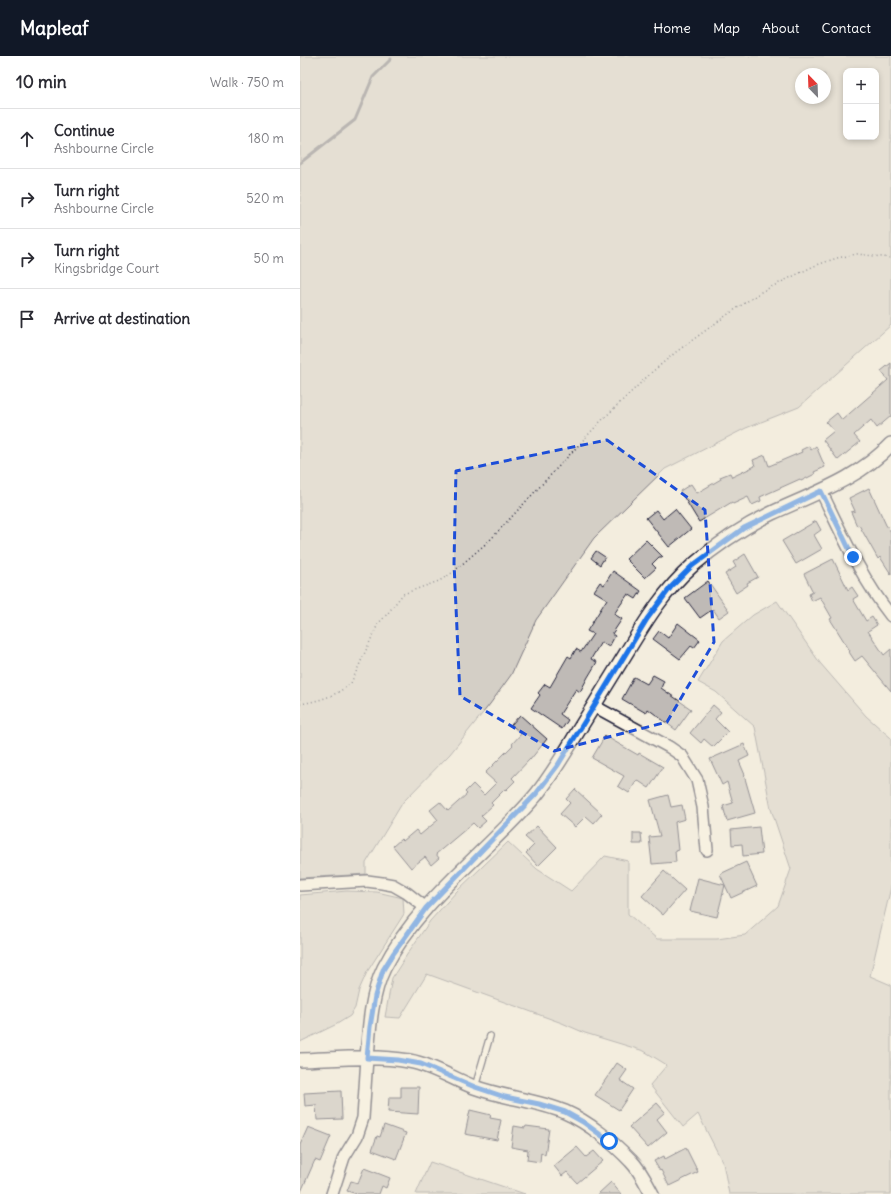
<!DOCTYPE html>
<html lang="en">
<head>
<meta charset="utf-8">
<style>
	:root { --surface:#fff; --page:#f2f2f3; --text:#2b2b33; --muted:#7c7c81; --line:#e1e1e2; --accent:#111827 }
	body { margin:0; font-family:Delius,sans-serif; background:var(--page); color:var(--text) }
	.controls { position:absolute; right:12px; top:12px; display:grid; overflow:hidden; border-radius:8px; box-shadow:0 2px 6px #0003 }
	.controls button { width:36px; height:36px; display:grid; place-items:center; padding:0; border:0; border-bottom:1px solid var(--line); background:var(--surface); color:var(--text); font:20px sans-serif }
	.compass { position:absolute; left:495px; top:12px; width:36px; height:36px; border-radius:50%; background:var(--surface); box-shadow:0 2px 6px #0003; rotate:337deg }
	.stop { position:absolute; width:12px; height:12px; margin:-9px; border:3px solid #1a73e8; border-radius:50%; background:#fff }
	.stop.end { background:#1a73e8; border-color:#fff; box-shadow:0 1px 4px #0008 }
	.list { margin:0; padding:0; list-style:none }
	h2 { display:flex; justify-content:space-between; align-items:center; height:52px; margin:0; padding:0 16px; font-size:17px }
	h2 small { font-size:13px; font-weight:400; color:var(--muted) }
	.list li { display:grid; grid-template-columns:26px 1fr auto; gap:12px; align-items:center; box-sizing:border-box; height:60px; padding:0 16px; border-top:1px solid var(--line) }
	.list b { display:block; font-size:15px; white-space:nowrap }
	.list p { margin:0; font-size:13px; white-space:nowrap; color:var(--muted) }
	.list em { font-size:13px; font-style:normal; color:var(--muted) }
	.icon { flex:none; width:22px; height:22px; fill:none; stroke:currentColor; stroke-width:2; stroke-linecap:round; stroke-linejoin:round }
	.map { position:relative; flex:none; width:591px; height:1138px; overflow:hidden }
	header { display:flex; align-items:center; gap:24px; box-sizing:border-box; height:56px; padding:0 20px; background:var(--accent); color:#fff }
	header strong { font-size:19px }
	nav { display:flex; gap:22px; margin-inline-start:auto; font-size:14px }
	main { display:flex }
	aside { flex:1; background:var(--surface) }
	.map>svg:first-child { display:block }
	.green { fill:#d4cfc6; stroke:#7b7880; fill-rule:evenodd }
	.lines { fill:none; stroke-linecap:round; stroke-linejoin:round }
	.stream { stroke:#75727b; stroke-width:3 }
	.building { fill:#bfbab6; stroke:#22223b }
	.service-casing { stroke:#22223b; stroke-width:8 }
	.minor-casing { stroke:#22223b; stroke-width:14 }
	.tertiary-casing { stroke:#22223b; stroke-width:16 }
	.path { stroke:#22223b; stroke-width:1.5; stroke-dasharray:1 3; stroke-linecap:butt }
	.service { stroke:#fcf5e5; stroke-width:5.5 }
	.minor { stroke:#fcf5e5; stroke-width:11 }
	.tertiary { stroke:#fcf5e5; stroke-width:13 }
	.route { stroke:#1a73e8; stroke-width:5 }
	.marked { fill:none; stroke:#1d4ed8; stroke-width:3; stroke-dasharray:8 5; stroke-linejoin:round }
</style>
</head>
<body>
<header>
<strong>Mapleaf</strong>
<nav><a>Home</a><a>Map</a><a>About</a><a>Contact</a></nav>
</header>
<main>
<aside>
<h2>10 min<small>Walk · 750 m</small></h2>
<ul class="list">
<li><svg class="icon" aria-label="ahead" viewBox="0 0 24 24"><path d="M12 20V5M6 11l6-6 6 6"/></svg><div><b>Continue</b><p>Ashbourne Circle</p></div><em>180 m</em></li>
<li><svg class="icon" aria-label="right" viewBox="0 0 24 24"><path d="M7 20v-9h11M14 6l5 5-5 5"/></svg><div><b>Turn right</b><p>Ashbourne Circle</p></div><em>520 m</em></li>
<li><svg class="icon" aria-label="right" viewBox="0 0 24 24"><path d="M7 20v-9h11M14 6l5 5-5 5"/></svg><div><b>Turn right</b><p>Kingsbridge Court</p></div><em>50 m</em></li>
<li><svg class="icon" aria-label="arrive" viewBox="0 0 24 24"><path d="M6 21V4h12l-3 4 3 4H6"/></svg><div><b>Arrive at destination</b></div></li>
</ul>
</aside>
<div class="map">
<svg width="591" height="1138" viewBox="0 0 591 1138">
	<rect width="100%" height="100%" fill="#f3edde"/>
	<filter id="ink" filterUnits="userSpaceOnUse"><feTurbulence type="fractalNoise" baseFrequency=".025" numOctaves="2"/><feDisplacementMap in="SourceGraphic" scale="8" xChannelSelector="R" yChannelSelector="G"/><feConvolveMatrix kernelMatrix="1 2 1 2 8 2 1 2 1" color-interpolation-filters="sRGB"/></filter>
	<g filter="url(#ink)">
		<path class="green" d="M0,0h591v269l-92,82 -53,21 -81,41 -71,69 -58,82 -25,55 -21,29 -40,50 -47,48 -37,61v11l-66,4zM546,15h30v66h-30zM501,18h24v24h-24z
			M477,545l43,62 46,53 25,22v149l-21,89 21,9v209h-162l-6,-31 -25,-49 -15,13 -33,-42 17,-20 -23,-14 -59,-18 -23,-10 -135,-49 -27,44 -15,-1 7,-39 18,-28 20,-29 27,-30 51,-49 29,27 34,22 34,-35 23,5v53l29,25h60l28,-4 33,-29 13,-37 -20,-60 -16,-82 -39,-35 -18,-10 25,-41 30,-26z
			M47,835l30,1 26,6 1,16 -37,58 -8,18 -4,18 -5,8 -13,8 -37,18v-147z
			M130,1106l95,32h-109z"/>
		<g class="lines">
			<path class="stream" d="M0,107l55,-43 18,-43 18,-18"/>
		</g>
		<path class="building" d="M591,307v53l-14,12 -6,-8 -17,15 6,7 -22,18 -15,-20 11,-9 -8,-9 11,-9 5,7 46,-40 -7,-9z
			M509,390l2,4 5,-4 9,21 -11,5 1,2 -14,7 -1,-2 -40,18 1,4 -9,4 -4,-8 -15,7 -1,-2 -33,20 -19,-31 11,-7 6,9 24,-14 -1,-2 10,-4 2,4 23,-11 -2,-6 12,-5 4,11 33,-14 -1,-2z
			M569,432l17,37 5,7v42l-11,-17 -2,2 -19,-34 -2,1 -6,-14 4,-1 -6,-13z
			M375,453l16,20 -22,18 -23,-29 10,-8 7,9z
			M516,465l5,9 -7,5 8,14 -26,15 -14,-23z
			M346,484l17,17h-4l-7,7 4,4 -11,10 -19,-19z
			M296,495l9,6 -5,8 -9,-7z
			M445,498l13,23 -11,6 1,2 -12,8 -11,-19 11,-7 -3,-5z
			M533,503l15,31 4,-3 6,9 -5,3 13,22 6,-4 5,8 -9,6 16,24 7,-6v42l-29,-35 -7,5 -6,-9 1,-1 -20,-32 2,-1 -12,-21 -8,4 -3,-7 4,-2 -9,-18z
			M313,515l28,20 -5,8 -8,-5 -14,20 8,5 -10,15 3,2 -6,11 -8,-5 -10,17 6,3 -9,15 -8,15 -4,-3 -16,25 8,6 -6,9 -31,-21 9,-13 -2,-2 7,-9 5,3 18,-31 3,2 5,-9 5,3 12,-18 -6,-3 20,-32 -13,-8 6,-9 4,3z
			M408,525l21,30 -10,7 -6,-9 -13,9 -15,-20z
			M378,567l22,17 -6,8 -3,-2 -11,13 -27,-20 6,-8 9,7z
			M353,619l11,6 -3,7 30,21 -15,21 -28,-21 -2,4 -24,-14 12,-22 13,7z
			M413,649l8,7 -6,7 13,13 -15,15 -9,-8 -3,4 -11,-10z
			M220,659l27,24 -17,21v-1l-18,19 3,3 -9,9 -1,-1 -14,14 2,2 -12,11 5,5 -8,7 -5,-5 -37,31 3,4 -8,7 -6,-8 -14,11 -18,-22 8,-7 2,2 13,-11 4,5 18,-15 -8,-10 10,-8 8,9 19,-17 -2,-2 8,-8 11,11 12,-12 -11,-10 28,-28 -1,-1 9,-10 -10,-9z
			M305,680l33,19 1,-2 24,14 -14,21 -12,-8 -8,13 -11,-7 6,-10 -32,-18z
			M444,688l5,12 -10,5 6,14h-1l11,38 -28,8 -4,-15 10,-3 -6,-21 -5,3 -12,-26z
			M275,733l27,25 -8,9 -8,-7 -11,11 -15,-13 10,-11 -4,-4z
			M368,739l3,12 11,-2 3,14 -10,3 3,28 -3,1 1,11 -24,2 -3,-27 11,-1 -10,-36z
			M237,770l20,21 -19,19 -12,-13 8,-8 -9,-8z
			M459,771l3,27 -19,2 -1,-12 -10,1 -1,-15z
			M333,777h8l1,11h-9z
			M446,806l11,24 -26,12 -11,-24z
			M364,815l21,19 -22,25 -21,-19z
			M398,822l27,7 -8,32 -27,-6z
			M317,1007l10,7 -7,10 13,9 -14,21 -24,-15z
			M101,1031h18l-1,27 -30,-2 1,-15h12z
			M41,1035l1,28 -25,1 -1,-15 -11,1 -1,-13z
			M357,1047l8,9 -8,7 10,13 -19,16 -19,-21z
			M170,1054l21,5 -1,3 11,2 -4,20 -32,-6z
			M84,1069l22,8 -10,26 -24,-9 5,-14 3,1z
			M214,1070l11,2 1,-2 23,3 -4,26 -4,-3 -1,10 -13,-2 1,-10 -17,-3z
			M8,1071l23,9 -11,26 -5,-2 -15,34v-49z
			M277,1091l9,10 8,-6 9,10 -26,22 -10,-11 -5,4 -8,-10z
			M386,1092l12,24 -29,14 -8,-16 -1,1 -6,-10 10,-5 1,3z
			M64,1112l26,10 -4,10 -4,-2 -3,8h-22l-10,-3 4,-10 7,2z
			M311,1126l10,12h-23z"/>
		<g class="lines">
			<g class="service-casing">
				<path id="service" d="M175,1031l15,-51"/>
			</g>
			<g class="minor-casing">
				<path id="minor" d="M521,435c21,43 40,87 70,125
					M294,650l75,41 13,9 15,24 6,27 4,43
					M0,829l67,-4 15,2 11,2 14,8 19,15
					M32,1138l12,-37 13,-21 6,-18 4,-60"/>
			</g>
			<g class="tertiary-casing">
				<path id="tertiary" d="M67,1002c2,-28 4,-64 17,-90 36,-70 103,-115 152,-173 17,-21 30,-44 44,-67 16,-26 32,-52 48,-78 19,-31 37,-60 64,-84 24,-21 51,-39 80,-53 41,-19 88,-35 119,-69
					M0,1004c36,-1 74,-5 109,1 23,4 44,18 65,26 30,11 62,13 91,25 23,10 49,31 66,49 9,9 15,22 21,33"/>
			</g>
			<path class="path" d="M0,648c19,-3 36,-8 51,-21l27,-59 10,-11 15,-19 36,-13 13,-8 38,-33 111,-119 51,-49 24,-20 51,-37 34,-23 53,-26 23,-8 20,-4 34,4"/>
			<use href="#service" class="service"/>
			<use href="#minor" class="minor"/>
			<use href="#tertiary" class="tertiary"/>
		</g>
	</g>
	<g class="lines" filter="url(#ink)">
		<path class="route" d="M309,1085l-26,-19 -18,-10 -26,-8 -34,-7 -30,-10 -54,-23 -23,-4 -31,-2 3,-31 5,-31 8,-26 10,-16 33,-46 110,-114 22,-29 89,-146 24,-32 21,-21 52,-38 77,-37 32,66"/>
	</g>
	<path d="M0 0H591V1138H0ZM307,384l98,70 9,132 -47,80 -113,29 -94,-55 -6,-133 2,-92z" fill="#f3edde" fill-opacity=".55" fill-rule="evenodd"/>
	<path class="marked" d="M307,384l98,70 9,132 -47,80 -113,29 -94,-55 -6,-133 2,-92z"/>
</svg>
<div class="controls">
<button>+</button>
<button>−</button>
</div>
<svg class="compass" viewBox="-18 -18 36 36"><path d="M0-13l5 13h-10z" fill="#e53935"/><path d="M0 13l5-13h-10z" fill="#7c7c81"/></svg>
<div class="stop" style="left:309px;top:1085px"></div>
<div class="stop end" style="left:553px;top:501px"></div>
</div>
</main>
</body>
</html>
